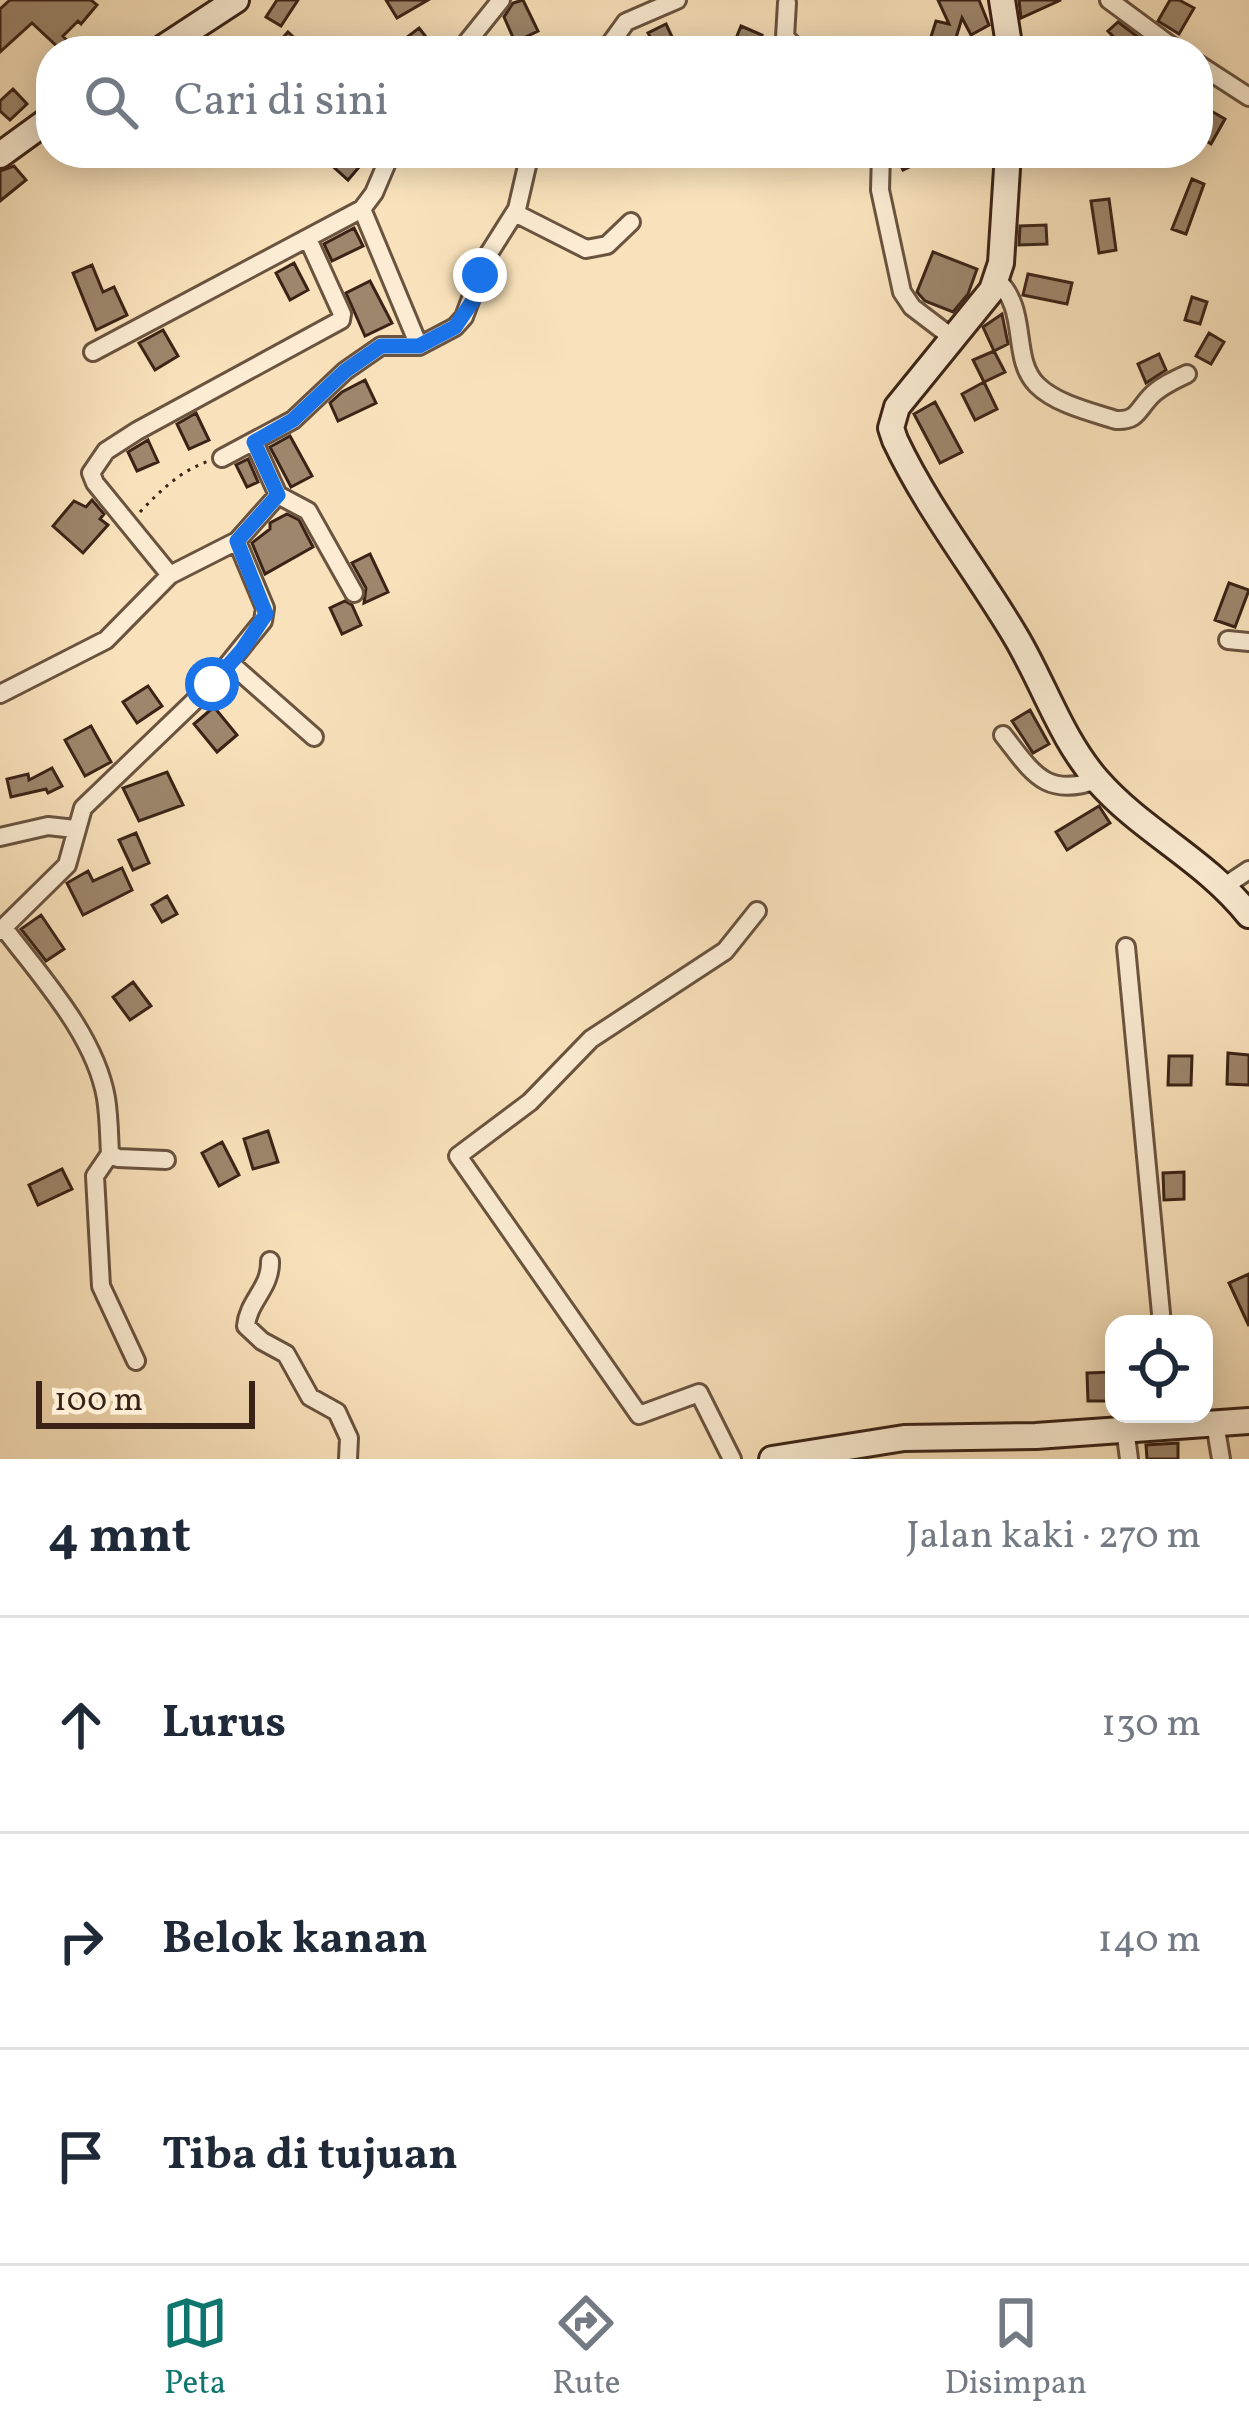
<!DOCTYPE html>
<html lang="id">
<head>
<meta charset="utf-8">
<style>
	:root { --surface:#fff; --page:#f2f2f3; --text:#1f2937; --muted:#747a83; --line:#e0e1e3; --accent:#0f766e }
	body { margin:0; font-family:Vollkorn,serif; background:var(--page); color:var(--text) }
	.controls { position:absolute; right:36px; bottom:36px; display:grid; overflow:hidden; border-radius:24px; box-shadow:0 6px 30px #0003 }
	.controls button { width:108px; height:108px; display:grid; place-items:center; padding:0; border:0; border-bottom:3px solid var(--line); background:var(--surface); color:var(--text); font:60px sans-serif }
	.scale { position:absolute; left:36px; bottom:30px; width:219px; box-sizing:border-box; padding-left:12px; border:6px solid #3a2316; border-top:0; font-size:33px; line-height:42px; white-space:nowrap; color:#3a2316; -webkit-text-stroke:9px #fbecd3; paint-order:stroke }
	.stop { position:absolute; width:36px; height:36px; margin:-27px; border:9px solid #1a73e8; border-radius:50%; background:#fff }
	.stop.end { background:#1a73e8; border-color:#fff; box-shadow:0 3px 12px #0008 }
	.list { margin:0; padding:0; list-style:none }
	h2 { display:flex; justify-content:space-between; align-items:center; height:156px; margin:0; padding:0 48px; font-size:51px }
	h2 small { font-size:39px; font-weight:400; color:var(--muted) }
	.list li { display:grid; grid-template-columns:78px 1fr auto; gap:36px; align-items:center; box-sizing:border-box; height:216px; padding:0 48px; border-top:3px solid var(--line) }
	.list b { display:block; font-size:45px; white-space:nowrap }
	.list em { font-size:39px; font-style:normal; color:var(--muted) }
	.icon { flex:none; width:66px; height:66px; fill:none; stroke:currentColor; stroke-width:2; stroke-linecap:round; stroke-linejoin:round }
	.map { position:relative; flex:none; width:1249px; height:1459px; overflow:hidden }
	.search { position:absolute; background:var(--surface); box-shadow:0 6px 30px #0003; left:36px; right:36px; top:36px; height:132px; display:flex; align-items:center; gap:30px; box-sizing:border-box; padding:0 42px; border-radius:48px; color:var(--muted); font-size:45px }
	.sheet { height:804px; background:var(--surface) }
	nav { display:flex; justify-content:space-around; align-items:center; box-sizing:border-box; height:168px; border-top:3px solid var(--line); background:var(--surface); font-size:33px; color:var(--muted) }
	nav a { display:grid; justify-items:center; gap:6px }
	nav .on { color:var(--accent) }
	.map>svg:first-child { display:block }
	.building { fill:#9d866c; stroke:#3a2316; stroke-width:3 }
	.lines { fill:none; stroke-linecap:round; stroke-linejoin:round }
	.street-casing { stroke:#6a533f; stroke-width:22 }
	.secondary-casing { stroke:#3a2316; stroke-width:30 }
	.path { stroke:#3a2316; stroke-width:3; stroke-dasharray:3 6; stroke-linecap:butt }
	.street { stroke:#fbecd3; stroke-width:16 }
	.secondary { stroke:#fbecd3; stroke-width:24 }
	.route { stroke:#1a73e8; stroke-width:15 }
</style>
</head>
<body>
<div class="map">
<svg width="1249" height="1459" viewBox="0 0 1249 1459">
	<rect width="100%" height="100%" fill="#f9e2bb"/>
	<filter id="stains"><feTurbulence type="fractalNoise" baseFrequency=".00167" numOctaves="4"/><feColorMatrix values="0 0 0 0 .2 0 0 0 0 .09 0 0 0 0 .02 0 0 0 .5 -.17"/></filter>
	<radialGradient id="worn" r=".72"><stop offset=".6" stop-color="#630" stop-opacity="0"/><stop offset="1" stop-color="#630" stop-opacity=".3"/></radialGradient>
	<path class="building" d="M10,0h81l6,5 -16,19 -3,-3 -15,15 13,15h-14l-30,-28 -32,29v-43z
		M277,0h21l-17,26 -15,-9z
		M386,0h42l-31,18z
		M523,0l15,31 -23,11 -11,-25 9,-14z
		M938,0h41l10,25 -18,10 -9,-17 -10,33 -24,-5 8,-25 13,3z
		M1019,0h42l-40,18z
		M1170,0h9l15,8 -15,26 -21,-13z
		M1118,22l32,24 5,5h-28l-19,-20z
		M666,24l8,17 -17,9 -9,-17z
		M741,26l21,9 -7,16h-24z
		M419,28l18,23h-48z
		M288,32l13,12 -7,7h-23z
		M13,89l14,15 -17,16 -10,-9v-10z
		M1206,108l19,11 -14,25 -13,-8v-14z
		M338,153h33l-23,27 -19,-17z
		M895,153h44l-36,17z
		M14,166l12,14 -26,21v-30z
		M1192,179l12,5 -18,50 -14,-5z
		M1109,199l7,51 -17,3 -8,-52z
		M1046,225l1,19 -28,1 1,-19z
		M354,228l9,18 -31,15 -8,-17z
		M933,252l44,17 -9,25 -15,18 -28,-11 -8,-9z
		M294,263l14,27 -18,10 -14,-27z
		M92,265l11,27 11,-5 13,28 -31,15 -23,-57z
		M1028,274l44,9 -5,21 -44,-9z
		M370,281l22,42 -27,13 -19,-43z
		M1192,297l15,5 -7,22 -15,-4z
		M1002,314l6,30 -14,7 -11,-24z
		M163,330l15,26 -23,14 -16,-27z
		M1209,333l15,9 -13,22 -15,-8z
		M994,351l11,21 -21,10 -11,-22z
		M1159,354l7,16 -20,13 -8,-19z
		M365,380l11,23 -38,18 -8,-18 12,-11z
		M984,382l13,27 -22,11 -13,-26z
		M935,402l27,50 -22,11 -26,-49z
		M196,413l13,27 -20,9 -12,-25z
		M290,436l22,40 -21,11 -21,-40z
		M148,440l10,22 -21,9 -9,-19z
		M248,459l10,23 -11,5 -11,-22z
		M92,500l12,14 -4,5 8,6 -25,28 -30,-27 21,-25 12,6z
		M287,514l12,6 14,27 -48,27 -13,-31 18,-14v-6z
		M370,554l18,38 -24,11 2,-15 -14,-25z
		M1229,583l20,7 -14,37 -20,-7z
		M345,601l7,4 9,20 -19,9 -12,-26z
		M148,686l14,20 -25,17 -14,-21z
		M214,707l23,28 -20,17 -23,-28z
		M1030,710l19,34 -16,9 -21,-32z
		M91,726l20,36 -26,14 -20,-36z
		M52,768l10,18 -14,7 -2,-4 -35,8 -4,-18 21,-5 1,6z
		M167,772l16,33 -44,16 -16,-33z
		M1099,806l11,17 -43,27 -11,-18z
		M136,833l13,30 -16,7 -14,-30z
		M122,868l10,22 -49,25 -16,-32 21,-12 5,10z
		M167,896l10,18 -15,8 -10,-17z
		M41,915l23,34 -18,12 -25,-32z
		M133,982l18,24 -21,14 -17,-23z
		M1228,1053l21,2v30l-22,-1z
		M1169,1056h23l-1,29h-23z
		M268,1131l10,31 -25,7 -9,-30z
		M222,1142l17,33 -20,11 -17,-33z
		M62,1169l10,20 -34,16 -9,-20z
		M1184,1172v27l-20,1 -1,-27z
		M1249,1274v52l-20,-43z
		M1114,1372v29h-26l-1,-28z
		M1178,1443v16h-31l-1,-14z"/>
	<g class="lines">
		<g class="street-casing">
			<path id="street" d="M1109,0l69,51
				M787,3l-2,34 14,14
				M460,51l41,-51
				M605,51l21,-29 51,-22
				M1198,64l51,33
				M881,153l-1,37 22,102 10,15 42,32
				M515,213l71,36 21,-4 24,-23
				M996,279c34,31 14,79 41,106 19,19 54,27 79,35 21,1 21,-9 34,-23 9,-10 24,-17 37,-23
				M419,346l36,-19 9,-10 22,-59 31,-49 13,-56
				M93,352l269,-143 12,-16 17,-40
				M222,458l71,-38 52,-49 36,-25h38l-57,-137
				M278,495l30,16 46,82
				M237,541l-67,34 -75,-92 -4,-10 15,-22 31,-20 204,-111 1,-6 -34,-75
				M1228,640l21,2
				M230,663l84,74
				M0,694l106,-54 64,-65
				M1003,735c30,38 42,63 94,45
				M0,837l48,-11 27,3
				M1225,886l24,-16
				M4,928c37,49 91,107 102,170 3,18 3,38 4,56l8,4 48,2
				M0,931l67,-66 16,-57 129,-124 51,-63 2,-13 -28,-67 41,-46 -24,-53
				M1126,947l36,377
				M110,1154l-15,22 6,110 35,75
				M270,1261c1,27 -22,40 -24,65l16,15 24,13 24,43 27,15 12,26 -1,21
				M1215,1423l6,36
				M1125,1428l4,31
				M732,1459l-33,-66 -60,22 -181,-259 72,-54 61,-63 134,-88 32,-40"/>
		</g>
		<g class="secondary-casing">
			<path id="secondary" d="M1002,0l8,51
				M158,51l78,-51
				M1008,153l-7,110 -9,27 -95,117 -6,21 4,12c33,70 82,131 121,197 28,47 45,102 82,144 45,51 105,77 151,134
				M0,155l51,-37
				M772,1459l132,-21 132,-2 213,-15"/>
		</g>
		<path class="path" d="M140,512c21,-22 40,-41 69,-51"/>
		<use href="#street" class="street"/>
		<use href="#secondary" class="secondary"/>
	</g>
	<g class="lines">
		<path class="route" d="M212,684l30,-34 24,-36 -29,-73 41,-46 -24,-53 39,-22 52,-49 36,-25h38l36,-19 19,-28 6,-24"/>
	</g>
	<rect width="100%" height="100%" filter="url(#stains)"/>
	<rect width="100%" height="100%" fill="url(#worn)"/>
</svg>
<div class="controls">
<button><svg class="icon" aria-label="locate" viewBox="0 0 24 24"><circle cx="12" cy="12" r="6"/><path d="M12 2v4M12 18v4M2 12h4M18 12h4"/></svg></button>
</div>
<div class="scale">100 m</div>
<div class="stop" style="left:212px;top:684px"></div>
<div class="stop end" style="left:480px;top:275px"></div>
<div class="search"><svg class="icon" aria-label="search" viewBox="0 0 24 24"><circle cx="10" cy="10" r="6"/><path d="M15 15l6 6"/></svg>Cari di sini</div>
</div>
<section class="sheet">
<h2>4 mnt<small>Jalan kaki · 270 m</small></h2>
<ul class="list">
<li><svg class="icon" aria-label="ahead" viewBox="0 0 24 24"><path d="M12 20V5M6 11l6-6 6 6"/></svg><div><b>Lurus</b></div><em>130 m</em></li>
<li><svg class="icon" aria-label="right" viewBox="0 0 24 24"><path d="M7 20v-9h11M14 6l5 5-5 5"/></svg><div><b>Belok kanan</b></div><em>140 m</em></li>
<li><svg class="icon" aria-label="arrive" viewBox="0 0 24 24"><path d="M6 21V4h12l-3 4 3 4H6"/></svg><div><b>Tiba di tujuan</b></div></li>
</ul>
</section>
<nav>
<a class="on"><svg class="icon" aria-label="map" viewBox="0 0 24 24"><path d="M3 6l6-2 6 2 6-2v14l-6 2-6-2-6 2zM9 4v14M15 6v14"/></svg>Peta</a>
<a><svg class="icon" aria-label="directions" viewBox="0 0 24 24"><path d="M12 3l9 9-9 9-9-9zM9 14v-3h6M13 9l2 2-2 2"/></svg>Rute</a>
<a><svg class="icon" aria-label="saved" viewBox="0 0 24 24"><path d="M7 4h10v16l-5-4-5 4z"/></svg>Disimpan</a>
</nav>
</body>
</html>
